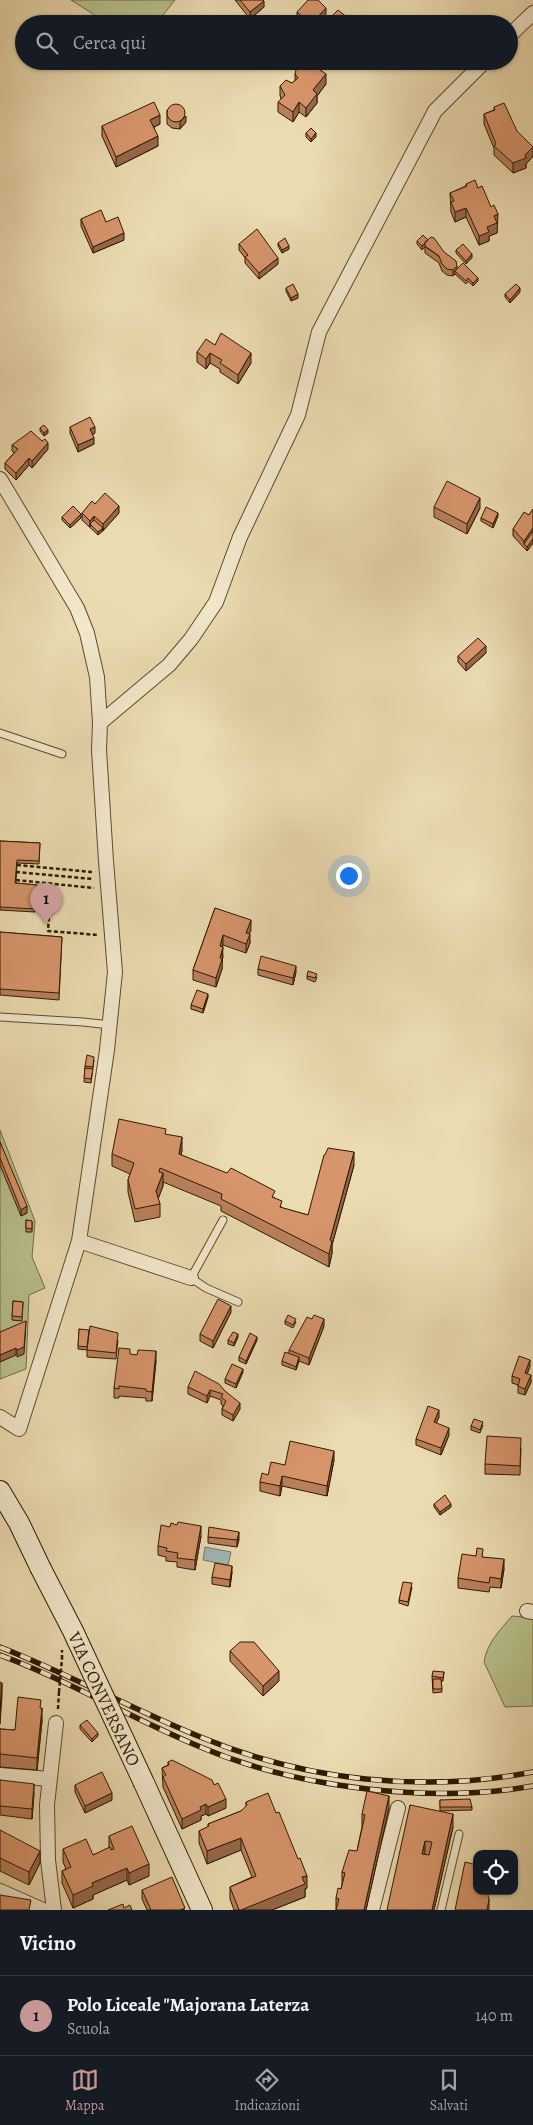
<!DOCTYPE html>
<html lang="it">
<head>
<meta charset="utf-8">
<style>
	:root { --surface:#171b24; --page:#20242c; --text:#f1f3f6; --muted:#9ea1a6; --line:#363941; --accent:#c59692 }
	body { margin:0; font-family:Alegreya,serif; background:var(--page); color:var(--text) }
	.controls { position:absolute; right:15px; bottom:15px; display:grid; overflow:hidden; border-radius:10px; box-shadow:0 1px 4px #0004 }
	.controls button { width:45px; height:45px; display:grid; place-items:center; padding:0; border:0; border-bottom:1px solid var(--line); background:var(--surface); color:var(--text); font:25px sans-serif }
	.you { position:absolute; left:348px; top:875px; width:18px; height:18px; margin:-12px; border:4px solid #fff; border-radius:50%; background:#1a73e8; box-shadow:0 0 0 8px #1a73e833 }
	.badge { display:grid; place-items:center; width:32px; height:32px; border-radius:50%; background:var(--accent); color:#111; font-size:16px; font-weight:700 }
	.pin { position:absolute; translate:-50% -41px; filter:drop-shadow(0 1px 2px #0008) }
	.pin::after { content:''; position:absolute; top:26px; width:18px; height:15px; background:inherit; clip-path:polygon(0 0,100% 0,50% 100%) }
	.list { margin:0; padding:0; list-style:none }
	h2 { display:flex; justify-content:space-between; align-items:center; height:65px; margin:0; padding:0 20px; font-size:21px }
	h2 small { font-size:16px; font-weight:400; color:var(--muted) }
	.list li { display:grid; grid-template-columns:32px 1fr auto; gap:15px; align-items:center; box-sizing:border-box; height:80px; padding:0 20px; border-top:1px solid var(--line) }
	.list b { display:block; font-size:19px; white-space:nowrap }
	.list p { margin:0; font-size:16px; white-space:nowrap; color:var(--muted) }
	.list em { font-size:16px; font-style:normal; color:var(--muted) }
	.icon { flex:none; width:28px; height:28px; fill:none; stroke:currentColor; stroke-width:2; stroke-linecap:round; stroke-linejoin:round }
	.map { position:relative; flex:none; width:533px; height:1910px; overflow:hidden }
	.search { position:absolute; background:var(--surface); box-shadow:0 1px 4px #0004; left:15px; right:15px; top:15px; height:55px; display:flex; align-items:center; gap:12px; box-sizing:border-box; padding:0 18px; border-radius:28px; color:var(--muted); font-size:19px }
	.sheet { height:145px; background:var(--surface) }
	nav { display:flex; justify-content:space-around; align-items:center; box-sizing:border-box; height:70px; border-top:1px solid var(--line); background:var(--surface); font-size:14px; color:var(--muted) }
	nav a { display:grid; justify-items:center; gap:2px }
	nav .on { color:var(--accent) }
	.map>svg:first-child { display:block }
	.green { fill:#b8c08b; stroke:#736c46 }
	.water { fill:#9eb8b7; stroke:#71786e }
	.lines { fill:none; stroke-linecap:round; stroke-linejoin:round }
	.lane-casing { stroke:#5d4a2c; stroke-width:9 }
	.street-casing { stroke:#5d4a2c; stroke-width:16 }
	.secondary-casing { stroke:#2e1900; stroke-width:22 }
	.path { stroke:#2e1900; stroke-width:2.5; stroke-dasharray:4 2.5; stroke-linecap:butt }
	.lane { stroke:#f2e8cc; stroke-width:7 }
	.street { stroke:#f2e8cc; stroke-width:14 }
	.secondary { stroke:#f2e8cc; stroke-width:20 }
	.rail-casing { stroke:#2e1900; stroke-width:5.5 }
	.rail { stroke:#f2e8cc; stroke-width:4; stroke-dasharray:11; stroke-linecap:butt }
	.secondary-bridge-casing { stroke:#2e1900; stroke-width:22; stroke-linecap:butt }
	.path-bridge { stroke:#2e1900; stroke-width:2.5; stroke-dasharray:4 2.5; stroke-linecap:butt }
	.secondary-bridge { stroke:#f2e8cc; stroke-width:20 }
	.wall { fill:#b9805c; stroke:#2e1900 }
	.shaded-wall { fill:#96684b; stroke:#2e1900 }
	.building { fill:#d7956b; stroke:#2e1900; fill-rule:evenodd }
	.labels { text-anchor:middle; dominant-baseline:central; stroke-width:4.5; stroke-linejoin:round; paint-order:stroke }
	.street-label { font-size:18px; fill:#2e1900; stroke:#f2e8cc }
</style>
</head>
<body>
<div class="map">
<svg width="533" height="1910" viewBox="0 0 533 1910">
	<rect width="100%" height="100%" fill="#ebdbb0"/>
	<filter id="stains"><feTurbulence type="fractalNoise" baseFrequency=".004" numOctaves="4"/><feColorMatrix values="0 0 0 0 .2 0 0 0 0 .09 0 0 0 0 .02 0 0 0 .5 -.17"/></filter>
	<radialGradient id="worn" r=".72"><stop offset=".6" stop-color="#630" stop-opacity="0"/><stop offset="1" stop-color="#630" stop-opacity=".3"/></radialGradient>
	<path class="green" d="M71,0h104l-19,24h-47z
		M0,1130l35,91 -3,36 13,31 -16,7 -3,74 -26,10z
		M512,1616l21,2v88l-28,1 -21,-45c3,-19 16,-32 28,-46z"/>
	<path class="water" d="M205,1547l26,5 -3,13 -25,-5z"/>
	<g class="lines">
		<g class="lane-casing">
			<path id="lane" d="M0,733l62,21
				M0,1017l83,5 27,3
				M223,1220l-32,58 15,10 32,14
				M441,1910l18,-76"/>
		</g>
		<g class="street-casing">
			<path id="street" d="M509,36l24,-23
				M0,479l77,129 10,25 10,44 3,46 -1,27 7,111 9,111 -8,78 -28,191 -60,188 -19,-12
				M100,723l69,-58 22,-26 25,-37 24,-65 58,-122 21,-83 116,-221 50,-50
				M79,1241l112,37
				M527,1611l6,1
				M0,1775l50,4
				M0,1891l43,19
				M54,1910l-6,-50 -1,-55 9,-82
				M372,1910l26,-102"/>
		</g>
		<g class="secondary-casing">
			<path id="secondary" d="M0,1491l19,32 21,44
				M144,1783l58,127"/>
		</g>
		<path class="path" d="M17,865l75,7
			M16,872l77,7
			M16,880l78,8
			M51,885l-3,46 50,4
			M62,1659v-9
			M58,1709l1,-17"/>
		<use href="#lane" class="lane"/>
		<use href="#street" class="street"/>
		<use href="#secondary" class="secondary"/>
		<g class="rail-casing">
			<path id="rail" d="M0,1647c69,27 134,63 203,91 104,43 220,55 330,34
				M0,1655c70,26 134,65 203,93 95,40 228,56 330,38"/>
		</g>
		<use href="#rail" class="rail"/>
		<g class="secondary-bridge-casing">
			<path id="secondary-bridge" d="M40,1567l33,64 71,152"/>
		</g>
		<path class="path-bridge" d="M59,1692l3,-33"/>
		<use href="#secondary-bridge" class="secondary-bridge"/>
	</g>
	<path class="wall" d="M235,0h28l1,7 -14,12z
		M297,12l29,2 -9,10h-14l-6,-6z
		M333,15l15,6 -2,3h-11v-4l-2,-2z
		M295,74l31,10 -9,12v7l-11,14 -7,-5 -6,10 -15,-10v-10l3,-3 -1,-4v-9l12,-3 3,-2z
		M494,107l23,24 16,25 -7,8v4l-13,5 -19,-18v-7l-10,-24v-10l10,-4z
		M167,110l19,12 -6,7 -8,-1 -5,-4z
		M160,124l-6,3 4,19 -42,21 -14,-31v-10z
		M306,133l10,4 -5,5 -5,-5z
		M466,184l12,4 20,36h-1v9l-8,3v5l-10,4 -13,-28 -11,5 -4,-10 -1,-19 16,-7z
		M81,219l25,3 18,18 -31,13 -12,-27z
		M417,241l40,28 21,12 -5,5 -5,-5 -2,3 -11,-10 -2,2 -6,-1 -5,-4 -3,-8 -14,-10v-6l-3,3 -5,-6z
		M278,243l11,6 -7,4 -4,-7z
		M239,244l39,20 -19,15 -14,-16v-5l-6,-8z
		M456,250l16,8 -6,6 -10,-11z
		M286,288l12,10 -7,3 -5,-10z
		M520,292l-10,11 -5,-6v-3z
		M215,345l36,18 -13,21 -18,-12v-3l-10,-6 -4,6 -9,-7v-10z
		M70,427l25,6 -3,2 2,9 -16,8 -8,-19z
		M40,428l8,5 -4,3 -4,-5z
		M12,445l36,4 -16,19 -3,-3 -13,15 -11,-11v-6l9,-10 -2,-2z
		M95,504l24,9 -21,22 -16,-15v-7z
		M434,507l46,1 -13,26 -33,-17z
		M533,509v34l-6,8 -14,-15v-7l16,-14z
		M498,516l-5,12 -12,-7v-3z
		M62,517l19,1 -11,10 -8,-8z
		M486,653l-20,18 -8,-9v-6z
		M0,841l40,2 -1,21 -22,-1 -1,20 21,2 -2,27 -35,-2z
		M215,908l36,22 -2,4 1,9 -4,10 -23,-8 -1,2 1,10 -1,4v8l-6,18 -23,-7v-10z
		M0,932l62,5 -3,63 -59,-5z
		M258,969l38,3 -3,13 -35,-10z
		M307,976l10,1 -2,5 -8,-3z
		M208,997l-5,16 -12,-4v-4z
		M94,1060l-3,23 -7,-1 1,-16z
		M166,1135l16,15 -1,5 94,43 7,10 26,7 46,-50 -22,80v8l-3,14 -108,-56v-5l-58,-24v4l-5,13 2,5v13l-25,5 -7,-30v-12l2,-6 -18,-8v-12z
		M0,1142l27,71 -6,3 -21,-51z
		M26,1220l6,1v11h-6z
		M13,1301l10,1 -1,19 -10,-1z
		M231,1312l-18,36 -13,-7v-7z
		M285,1321l11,1 -3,6 -8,-4z
		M324,1326l-15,39 -10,-4 -3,9 -14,-5v-4l7,-8v-3z
		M79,1329l39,11 -2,19 -29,-2v-7l-9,-1z
		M238,1337l-4,9 -6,-2v-4z
		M257,1340l-11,24 -7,-3v-4z
		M130,1355l26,6 -4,40h-6v-3l-27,-2v2h-5v-10z
		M530,1366l-3,8 4,8 -6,13 -7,-2v-8l-6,-2v-7z
		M243,1372l-7,16 -11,-5v-4z
		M188,1387l37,4 15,18 -7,12 -11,-6v-6l1,-3 -2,-2v-4l-11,-4 -3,7 -19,-9z
		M439,1417l-3,6 13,12 -8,20 -25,-10v-6z
		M483,1425l-3,8 -9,-3v-4z
		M521,1448l-1,27 -35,-1v-10z
		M334,1460l-7,36 -45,-10 -2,10 -20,-5v-9l8,-7 17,-10z
		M434,1504l17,3 -11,8 -6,-8z
		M201,1536l-6,34 -18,-3v-5l-11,-1v-4l-8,-2v-9z
		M208,1537l31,2 -2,8 -29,-4z
		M483,1557l21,12 -3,19 -11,-1 -1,5 -31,-4v-10z
		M232,1572l-2,15 -18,-3v-7z
		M412,1587l-4,19 -9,-3v-3z
		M230,1651l49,30 -16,15 -33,-35z
		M444,1672l-1,9h-2l1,11 -9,1 -1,-17z
		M41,1708l1,13 -5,49 -37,-3v-38l15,1z
		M80,1725l18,11 -6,6 -12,-13z
		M168,1762l58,46 -18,8 -2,-2 -5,2v4l-19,9 -19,-42 -1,-19 6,-3z
		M0,1780l34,13 -2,26 -32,-4z
		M75,1785l37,15 -27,13 -10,-21z
		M440,1800l32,7v3l-32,1z
		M246,1802l61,86 -2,1v8l-33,13h-38l-4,-11v-12l22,-10 -11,-27 -34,14 -8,-21v-12l9,-4v-3l33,-13 5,-5z
		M410,1805l43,22 -19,83z
		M389,1808l-23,102h-30v-12l5,-9 1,-5v-12l15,-21 5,-24v-13z
		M0,1830l40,33 -11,22 -29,-14z
		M109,1836l40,40 -20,9 -2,-5 -34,15v4l-20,9 -11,-25v-12l4,-2 -3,-7v-13l30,6 16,-7z
		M142,1890l43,20h-38l-5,-11z"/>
	<path class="shaded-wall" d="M264,1v6l-14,12v-7z
		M326,8v6l-9,10h-6z
		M348,18v3l-2,3h-2z
		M326,74v10l-9,12v7l-11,14v-9l7,-18z
		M299,102v10l-6,10v-10z
		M160,115v9l-10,5v-9z
		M186,116v6l-6,7v-7z
		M316,133v4l-5,5v-3z
		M158,136v10l-42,21v-10z
		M533,147v9l-7,8v4l-13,5v-10l12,-8z
		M466,208v9l-11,5v-10z
		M498,214l-1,19 -8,3v5l-10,4v-9l8,-9 7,-11z
		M124,233v7l-31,13v-6z
		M428,241v3l-6,6v-4z
		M289,246v3l-7,4v-3z
		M472,254v4l-6,6v-3z
		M278,258v6l-19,15v-6z
		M457,266v6l-2,-1v3l-2,2v-6z
		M478,278v3l-5,5v-3z
		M520,288v4l-10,11v-3z
		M298,294v4l-7,3v-3z
		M210,353v10l-4,6v-10z
		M251,353v10l-13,21v-9z
		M95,427v6l-5,3v-7z
		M48,430v3l-4,3v-3z
		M94,438v6l-16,8v-7z
		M48,443v6l-16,19v-7z
		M29,458v7l-13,15v-7z
		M480,498v10l-13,26v-10z
		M119,506v7l-16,18v-7z
		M498,513v3l-5,12v-4z
		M81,514v4l-11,10v-3z
		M94,516v7l-4,1v3v-6z
		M103,528v3l-5,4v-3z
		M533,528v7l-9,9v-3z
		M533,539v4l-6,8v-4z
		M486,646v7l-20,18v-7z
		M251,920v10l-5,12v-9z
		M250,934v9l-4,10v-9z
		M223,935v10l-3,11v-10z
		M223,947l-1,22 -6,18v-9l4,-20z
		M296,966v6l-3,13v-7z
		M208,994v3l-5,16v-4z
		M182,1137v13l-3,16v-12z
		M354,1152v13l-22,80v8l-3,14v-13l1,-14z
		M163,1173v13l-7,18v-13z
		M27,1206v7l-6,3v-6z
		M231,1306v6l-18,36v-7z
		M324,1319v7l-15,39v-7z
		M26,1321l-2,33 -7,3v-7z
		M238,1334v3l-4,9v-3z
		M257,1337v3l-11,24v-3z
		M16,1348v7l-16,7v-7z
		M156,1351v10l-4,40v-9z
		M299,1357v4l-3,9v-3z
		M530,1360v6l-5,14v-7z
		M243,1369v3l-7,16v-4z
		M531,1375v7l-6,13v-6z
		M210,1390v6l-3,7v-7z
		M240,1403v6l-7,12v-6z
		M439,1410v7l-5,12v-7z
		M449,1428v7l-8,20v-7z
		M334,1451v9l-7,36v-10z
		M282,1476v10l-2,10v-10z
		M451,1504v3l-11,8v-3z
		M201,1526v10l-6,34v-10z
		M239,1532v7l-2,8v-7z
		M504,1559v10l-3,19v-9z
		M232,1566v6l-2,15v-7z
		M279,1671v10l-16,15v-10z
		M2,1683v13l-2,28v-12z
		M42,1708v13l-5,49v-12z
		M98,1733v3l-6,6v-3z
		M34,1784v9l-2,26v-10z
		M112,1793v7l-27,13v-7z
		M389,1796v12l-23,102h-2z
		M226,1799v9l-18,8v-9z
		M206,1804v10l-5,2v4l-19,9v-10l18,-12z
		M453,1814v13l-19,83h-2z
		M241,1838v12l-34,14v-13z
		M425,1841v12l-3,13v-12z
		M40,1851v12l-11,22v-13z
		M149,1864v12l-20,9v-12z
		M127,1868v12l-34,15v4l-20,9v-13l19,-12z
		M307,1876v12l-2,1v8l-33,13h-31l61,-33z
		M489,1899v11h-2z"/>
	<path class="building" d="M240,0h23l1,1 -14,11z
		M308,0h10l8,8 -15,16h-1l-13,-12z
		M338,10l10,8 -4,5 -4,-3 -2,3 -3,-2 2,-3 -4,-3z
		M305,61h2l19,13 -13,16 4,4 -11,14 -7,-6 -6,10 -15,-10 7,-7 -5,-9 6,-6 6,3 6,-5 -3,-4 1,-4z
		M154,102l6,13 -10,5 8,16 -42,21 -14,-31z
		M504,103l13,28 16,16 -8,8 1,3 -13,5 -19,-17 2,-2 -12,-30 11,-4 -1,-3z
		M167 113a9 9 0 1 1 18 0a9 9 0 1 1-18 0Z
		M311,128l5,5 -5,6 -5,-6z
		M475,180l3,8 4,-2 9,21 3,-2 4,9 -4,2 3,7 -10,4 2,5 -10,4 -13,-28 -11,4 -4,-10 3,-1 -4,-8 17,-7 -1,-2z
		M101,210l5,12 12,-5 6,16 -31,14 -12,-28z
		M257,229l21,29 -19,15 -14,-16 3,-2 -9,-11z
		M423,235l5,5 -6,6 -5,-5z
		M431,237l3,1 10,14 12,9 1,5 -4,4 -6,-1 -5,-5 -3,-8 -14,-10v-4z
		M285,238l4,8 -7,4 -4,-7z
		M463,244l9,10 -6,7 -10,-11z
		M463,263l15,15 -5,5 -5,-5 -2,3 -11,-10z
		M293,284l5,10 -7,4 -5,-10z
		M516,284l4,4 -10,12 -5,-6z
		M221,333l30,20 -13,22 -18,-12 2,-3 -12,-7 -4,6 -9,-7 9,-13 9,6z
		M90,417l5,10 -5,2 4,9 -16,7 -8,-18z
		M44,425l4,5 -4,3 -4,-5z
		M31,431l11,10 3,-2 3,4 -16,18 -3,-3 -13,15 -11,-10 13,-14 -6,-4z
		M447,481l33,17 -13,26 -33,-17z
		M105,493l14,13 -16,18 -9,-8 -4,5 -8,-8 10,-12 3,3z
		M73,506l8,8 -11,11 -8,-8z
		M486,507l12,6 -5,11 -12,-6z
		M533,509v19l-9,13 -11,-12 11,-17 5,3z
		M94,520l9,8 -5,4 -8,-8z
		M533,531v8l-6,8 -3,-3z
		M478,638l8,8 -20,18 -8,-8z
		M0,841l40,2 -1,18 -22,-1 -2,23 22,2 -2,24 -35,-2z
		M215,908l36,12 -5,13 4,1 -4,10 -23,-9 -3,11 3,1 -3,11 2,1 -6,19 -23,-8z
		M0,932l62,5 -3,56 -59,-4z
		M261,956l35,10 -3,12 -35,-9z
		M308,971l9,3 -2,4 -8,-2z
		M197,990l11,4 -5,15 -12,-4z
		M87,1055l7,2 -1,10 -8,-1z
		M85,1068l8,1 -2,10 -7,-1z
		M119,1119l47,10 -1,5 17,3 -3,17 48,19 4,-5 44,23 -3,6 10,4 -2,6 28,8 16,-60h1l3,-7 26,4 -24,88 2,1 -3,13 -108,-55 1,-5 -62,-26 -1,4 4,1 -7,18 4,13 -25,5 -7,-29 6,-17 -22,-9z
		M0,1142l27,64 -6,4 -21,-52z
		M26,1220l6,1v8l-6,-1z
		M218,1299l13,7 -18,35 -13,-7z
		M13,1301l10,1 -1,15 -10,-1z
		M288,1315l8,4 -3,6 -8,-4z
		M314,1315l10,4 -15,39 -20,-8 18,-33 5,2z
		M26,1321l-2,26 -7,3 -1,-2 -16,7v-23z
		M90,1326l28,7 -2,20 -29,-3z
		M79,1329l10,1 -2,17 -9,-1z
		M233,1332l5,2 -4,9 -6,-3z
		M250,1333l7,4 -11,24 -7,-4z
		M119,1348l11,1v5l7,1 1,-5 18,1 -4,41 -6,-1v-2l-27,-3v3l-5,-1z
		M285,1352l14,5 -3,10 -14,-6z
		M519,1356l11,4 -5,13 6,2 -6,14 -7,-3 2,-7 -8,-3z
		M232,1364l11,5 -7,15 -11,-5z
		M195,1371l24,13 6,7 15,12 -7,12 -11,-6 4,-8 -5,-4 2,-3 -13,-4 -3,6 -19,-9z
		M428,1406l11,4 -5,12 15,6 -8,20 -25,-9z
		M474,1419l9,3 -3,8 -9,-4z
		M487,1436l34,2 -1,28 -35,-2z
		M290,1441l44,10 -7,35 -45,-10 -2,10 -20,-4 2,-9 6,2 3,-13 14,3z
		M445,1495l6,9 -11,8 -6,-8z
		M178,1522l23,4 -6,34 -18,-2 1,-5 -12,-2 1,-3 -9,-2 3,-21 9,2 1,-4 6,2z
		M209,1527l30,5 -2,8 -29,-3z
		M477,1548l6,1 -1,8 22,2 -3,20 -11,-2 -1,6 -31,-5 4,-24 14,2z
		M215,1563l17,3 -2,14 -18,-3z
		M403,1582l9,1 -4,19 -9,-2z
		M240,1642h14l25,29 -16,15 -33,-35z
		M433,1671l11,1 -1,6 -11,-2z
		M433,1679h8l1,10h-9z
		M0,1682l2,1 -2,29z
		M18,1697l23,3 -1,8h2l-5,50 -37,-4v-25l15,1z
		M87,1720l11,13 -6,6 -12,-14z
		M172,1760l40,20 2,5 4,-2 8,16 -18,8 -2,-3 -6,3 1,3 -19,9 -19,-42 3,-2 -4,-7 7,-3 -1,-3z
		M102,1772l10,21 -27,13 -10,-21z
		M0,1780l34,4 -2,25 -32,-3z
		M367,1791l22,5 -25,114h-28l3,-11 -3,-1 2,-10 3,1 4,-16 -3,-1 7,-22 8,1 8,-36 -3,-1z
		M268,1793l8,20 3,-1 19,47 2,-1 7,18 -5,1 3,7 -64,26h-2l-9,-23 26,-11 -15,-38 -34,13 -8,-20 10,-5 -1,-2 33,-13 6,-6 -1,-3z
		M470,1799l2,8h-32v-7z
		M410,1805l43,9 -21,96h-45zM425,1841l7,1 -3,13 -7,-1z
		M132,1826l17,38 -20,9 -2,-5 -35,15 1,3 -20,9 -11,-24 9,-4 -8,-18 23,-10 7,16 17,-8 1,3 3,-1 -5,-13z
		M0,1830l40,21 -11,21 -29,-14z
		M465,1862l12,3v26h10l2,8 -2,11h-32z
		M172,1877l13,31 -5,2h-29l-9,-20z
		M0,1895l31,5 -2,10h-29z
		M123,1904l1,4 6,-3 2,5h-24z"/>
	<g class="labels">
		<g class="street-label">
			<text transform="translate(104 1699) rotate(65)">VIA CONVERSANO</text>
		</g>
	</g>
	<rect width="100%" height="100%" filter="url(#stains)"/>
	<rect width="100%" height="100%" fill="url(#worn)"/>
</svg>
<div class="controls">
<button><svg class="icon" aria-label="locate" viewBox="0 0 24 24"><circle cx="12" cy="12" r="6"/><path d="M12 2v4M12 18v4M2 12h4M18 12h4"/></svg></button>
</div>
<div class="you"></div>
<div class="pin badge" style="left:46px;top:924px">1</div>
<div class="search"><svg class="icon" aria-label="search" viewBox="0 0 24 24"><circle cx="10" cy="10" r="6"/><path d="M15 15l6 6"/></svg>Cerca qui</div>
</div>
<section class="sheet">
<h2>Vicino<small></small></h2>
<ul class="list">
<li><span class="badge">1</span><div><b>Polo Liceale &quot;Majorana Laterza</b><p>Scuola</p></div><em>140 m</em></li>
</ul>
</section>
<nav>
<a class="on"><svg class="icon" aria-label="map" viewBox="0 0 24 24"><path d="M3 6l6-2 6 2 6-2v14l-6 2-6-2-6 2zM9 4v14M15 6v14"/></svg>Mappa</a>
<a><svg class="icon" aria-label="directions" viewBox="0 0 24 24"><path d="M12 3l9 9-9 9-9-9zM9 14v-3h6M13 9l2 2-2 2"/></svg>Indicazioni</a>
<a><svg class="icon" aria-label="saved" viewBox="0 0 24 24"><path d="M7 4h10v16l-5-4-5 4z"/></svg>Salvati</a>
</nav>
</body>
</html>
